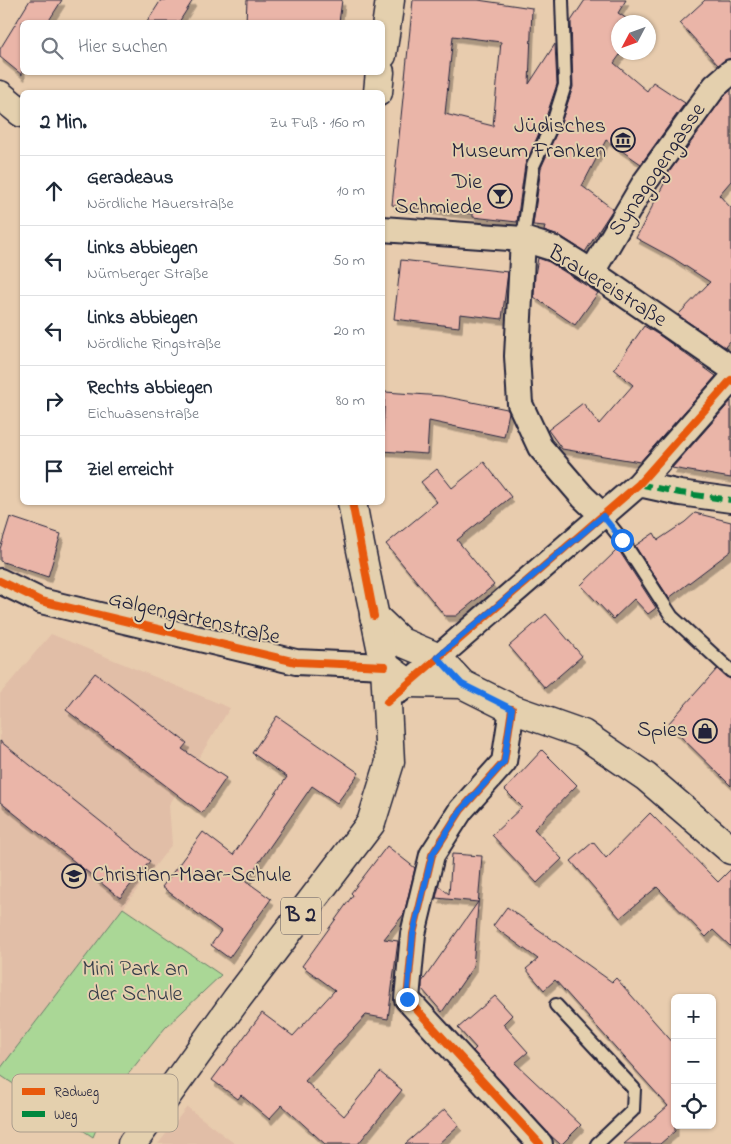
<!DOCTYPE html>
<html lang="de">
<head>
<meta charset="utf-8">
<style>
	:root { --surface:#fff; --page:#f2f2f3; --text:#1f2937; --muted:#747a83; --line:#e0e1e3 }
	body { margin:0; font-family:"Indie Flower",sans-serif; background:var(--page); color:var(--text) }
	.controls { position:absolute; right:15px; bottom:15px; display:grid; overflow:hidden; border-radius:8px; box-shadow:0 1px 4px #0004 }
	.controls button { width:45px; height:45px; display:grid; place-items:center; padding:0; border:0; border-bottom:1px solid var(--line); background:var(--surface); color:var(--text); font:25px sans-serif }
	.compass { position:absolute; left:611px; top:15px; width:45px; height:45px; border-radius:50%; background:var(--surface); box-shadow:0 1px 4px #0004; rotate:229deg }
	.stop { position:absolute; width:15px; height:15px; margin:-11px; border:4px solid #1a73e8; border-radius:50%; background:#fff }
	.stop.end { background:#1a73e8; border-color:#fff; box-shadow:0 1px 5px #0008 }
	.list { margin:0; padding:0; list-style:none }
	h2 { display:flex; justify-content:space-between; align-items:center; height:65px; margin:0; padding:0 20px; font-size:21px }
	h2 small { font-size:16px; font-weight:400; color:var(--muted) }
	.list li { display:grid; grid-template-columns:32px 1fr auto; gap:15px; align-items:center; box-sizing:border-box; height:70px; padding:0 20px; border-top:1px solid var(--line) }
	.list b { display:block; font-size:19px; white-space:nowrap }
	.list p { margin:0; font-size:16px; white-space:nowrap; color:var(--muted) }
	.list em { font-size:16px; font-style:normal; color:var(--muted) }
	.icon { flex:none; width:28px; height:28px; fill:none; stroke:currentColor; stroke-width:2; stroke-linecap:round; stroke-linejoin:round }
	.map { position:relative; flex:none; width:731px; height:1144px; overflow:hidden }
	.search { position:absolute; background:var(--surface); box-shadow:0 1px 4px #0004; left:20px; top:20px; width:365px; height:55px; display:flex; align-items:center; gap:12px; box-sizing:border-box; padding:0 18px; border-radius:8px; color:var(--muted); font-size:19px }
	.panel { position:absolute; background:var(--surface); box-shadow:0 1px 4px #0004; left:20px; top:90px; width:365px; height:415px; border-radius:8px }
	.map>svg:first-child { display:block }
	.built { fill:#e1bea7 }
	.green { fill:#aad796; stroke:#667c68 }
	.building { fill:#eab5a8; stroke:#22223b; fill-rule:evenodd; filter:url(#shadow) }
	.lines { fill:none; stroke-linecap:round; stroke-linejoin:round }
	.service-casing { stroke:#22223b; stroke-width:16 }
	.minor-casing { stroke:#22223b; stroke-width:28 }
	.secondary-casing { stroke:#22223b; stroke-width:31 }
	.primary-casing { stroke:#22223b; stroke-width:31 }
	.service { stroke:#e4d0ae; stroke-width:12 }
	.minor { stroke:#e4d0ae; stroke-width:24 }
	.secondary { stroke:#e4d0ae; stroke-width:28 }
	.primary { stroke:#e4d0ae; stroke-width:28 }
	.quiet { stroke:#00873e; stroke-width:6; stroke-dasharray:12 6; stroke-linecap:butt }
	.cycleway-casing { stroke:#e4d0ae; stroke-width:11 }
	.cycleway { stroke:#e8590c; stroke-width:8 }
	.route { stroke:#1a73e8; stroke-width:6 }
	.labels { text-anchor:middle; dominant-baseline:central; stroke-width:4; stroke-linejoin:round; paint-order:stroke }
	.shield { fill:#e4d0ae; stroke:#5c565e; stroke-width:1 }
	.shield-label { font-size:21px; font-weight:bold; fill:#22223b }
	.poi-label { font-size:22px; fill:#22223b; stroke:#e4d0ae; text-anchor:end }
	.street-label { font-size:22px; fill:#22223b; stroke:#e4d0ae }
	.park-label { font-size:22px; fill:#363d49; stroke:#e4d0ae }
	.key { fill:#e4d0ae; stroke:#aa9c8c; stroke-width:1 }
	.key-label { font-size:14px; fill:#22223b }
</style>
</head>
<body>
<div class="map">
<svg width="731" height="1144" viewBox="0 0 731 1144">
	<defs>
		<filter id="shadow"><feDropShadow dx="3" dy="5.5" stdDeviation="0" flood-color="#0004"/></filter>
	</defs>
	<rect width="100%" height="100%" fill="#e8ccae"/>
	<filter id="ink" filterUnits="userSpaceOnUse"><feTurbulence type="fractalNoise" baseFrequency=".02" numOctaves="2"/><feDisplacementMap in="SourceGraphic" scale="10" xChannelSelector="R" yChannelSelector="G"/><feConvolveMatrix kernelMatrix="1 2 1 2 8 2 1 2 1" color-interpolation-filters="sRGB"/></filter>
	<g filter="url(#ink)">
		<path class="built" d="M51,634l179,74 -61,97 3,39 -172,225v-375z
			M187,1107l48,37h-77z"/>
		<path class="green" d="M123,908l98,67 -56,53 -56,70 -16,39 -93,-62v-6z"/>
		<path class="building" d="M30,0h32l-14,22h-26v53l-22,-18v-8z
			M161,0h32l-14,22h-32z
			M247,0h95l-3,22h-93z
			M413,0h65l54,8 -3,76 26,-40 2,40 -11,33 -21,48 -8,57 -44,-5v-3l-81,-9zM453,36l48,6 -8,84 -48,-12z
			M585,0h41l-8,13 14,9h-14v30h4l-8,11 33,28 6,-9 32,21 -44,61 -35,-24 -24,46 31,23 -28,43 -23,-15 -18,-6 1,-5 -12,-1 8,-57 20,-45 12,-36 -2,-66z
			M705,0h26v59h-3l-10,6 -38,-42z
			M731,90v91l-12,14 12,13v132l-6,7 -47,-32 32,-33 -37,-24 -37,-20 30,-58 -2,-1 61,-84z
			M538,258l11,4 49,31 -23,32 -41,-28 1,-22z
			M401,260l107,12 -6,47 -42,-5 -1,13 -65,-8z
			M644,326l15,9 57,41 -76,86 -78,-13 -14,-19 35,-27 16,21 34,-39 -19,-16z
			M385,392l57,4 65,13 2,3 -5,25 -75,-16 -2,33 -45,-3z
			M731,401v77l-59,-10z
			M484,462l27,35 -54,43 37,45 -38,31h-11l-59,-72 51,-42 -16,-20 16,-13 15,19z
			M695,513l36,9v29l-62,47 -34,-52 19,-13 4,7 27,-18z
			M10,517l51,17 -13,43 -48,-16v-12z
			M618,549l38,59 -8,6 -14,-15 -21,20 -32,-34z
			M546,614l36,42 -37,32 -36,-42z
			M717,669l9,8 5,2v107l-63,-62z
			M95,673l92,70 -5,6 44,29 -24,35 -136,-103z
			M277,716l82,57 -22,30 -25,-17 -66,95 25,18 -42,59 -18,-13 10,-14 -59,-44 41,-55 30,23 54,-78 -35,-24z
			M0,741l150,120 -30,37 -120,-96z
			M542,750l35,35 -43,44 28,30 -25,24 -45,-48 30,-28 -17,-17z
			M650,813l68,69 13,-13v78l-18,-17 -7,7 -49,-50 -37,31 -49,-57 22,-19 13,16z
			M387,846l28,22 -11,46 -20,25 14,2 -10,78 -22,-4 -61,66 39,35 36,-44 22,18 -44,54h-33l-43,-39 -13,14 -28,-24 -3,4 -26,-19 50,-67 31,23 42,-46 -33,-24 51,-71 -2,-2z
			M452,854l30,2 -9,111 -31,45 -20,-23v-7l56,-80 -42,-4 3,-12 10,8z
			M507,907l105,75 4,-4 59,67v86l-15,13h-36l44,-38 -113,-126 -11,10 -18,-21 12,-10 -45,-33z
			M495,996l17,19 -9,9 25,28 -13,11 66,62 -19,19h-2l-10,-9 -77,-84 3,-3 -18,-20z
			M445,1109l14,16 -21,19h-33z"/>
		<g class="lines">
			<g class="service-casing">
				<path id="service" d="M523,239l10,-73 21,-46 11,-35 -3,-85
					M603,516l19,24 50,77 59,54
					M556,1005l78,84 -1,21 -36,34"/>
			</g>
			<g class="minor-casing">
				<path id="minor" d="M382,229l141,10 32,10 37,23 139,96
					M523,239l-6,117 3,48 20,43 43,50 20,19
					M592,272l53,-90 70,-96 16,-14
					M639,484l41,9 51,7
					M0,581l41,20 255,61 89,4
					M399,691l240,-207 92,-104
					M512,709l-8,53 -43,48 -29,45 -19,79 -6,65 133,145"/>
			</g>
			<g class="secondary-casing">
				<path id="secondary" d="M0,95l22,18
					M374,616l27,26 36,15 25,27 50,25 71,25 63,43 85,73
					M385,666l23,17 54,1"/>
			</g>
			<g class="primary-casing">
				<path id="primary" d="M382,55l8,-55
					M378,92l2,-20
					M132,1144l104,-144 135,-177 19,-61 -5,-96 -25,-121 -8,-43"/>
			</g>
			<use href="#service" class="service"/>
			<use href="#minor" class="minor"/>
			<use href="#secondary" class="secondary"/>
			<use href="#primary" class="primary"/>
			<path class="quiet" d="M639,484l41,9 51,7"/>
			<g class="cycleway-casing">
				<path id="cycleway" d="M352,502l22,114
					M0,581l41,20 255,61 89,4
					M387,702l252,-218 92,-104
					M512,709l-8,53 -43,48 -29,45 -19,79 -6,65 133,145"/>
			</g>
			<use href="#cycleway" class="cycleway"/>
		</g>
	</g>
	<g class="lines" filter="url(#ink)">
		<path class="route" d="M407,999l6,-65 19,-79 29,-45 43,-48 8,-53 -50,-25 -25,-27 166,-141 19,24"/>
	</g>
	<defs>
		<g id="museum-ring" transform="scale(1.25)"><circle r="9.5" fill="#e4d0ae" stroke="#22223b" stroke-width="1.5"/><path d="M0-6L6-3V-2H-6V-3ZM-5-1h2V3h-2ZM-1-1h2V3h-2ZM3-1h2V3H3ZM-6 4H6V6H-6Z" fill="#22223b"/></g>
		<g id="bar-ring" transform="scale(1.25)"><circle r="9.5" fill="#e4d0ae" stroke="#22223b" stroke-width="1.5"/><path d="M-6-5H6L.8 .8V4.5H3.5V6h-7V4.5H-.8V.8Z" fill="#22223b"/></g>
		<g id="shop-ring" transform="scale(1.25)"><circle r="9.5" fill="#e4d0ae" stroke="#22223b" stroke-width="1.5"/><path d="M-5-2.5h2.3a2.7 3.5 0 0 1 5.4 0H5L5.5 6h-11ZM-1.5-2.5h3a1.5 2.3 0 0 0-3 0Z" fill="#22223b"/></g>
		<g id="school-ring" transform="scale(1.25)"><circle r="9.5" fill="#e4d0ae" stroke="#22223b" stroke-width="1.5"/><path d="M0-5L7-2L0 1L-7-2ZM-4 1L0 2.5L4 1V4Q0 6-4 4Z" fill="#22223b"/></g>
	</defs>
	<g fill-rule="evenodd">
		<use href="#museum-ring" x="623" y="140"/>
		<use href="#bar-ring" x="500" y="196"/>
		<use href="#shop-ring" x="705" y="731"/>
		<use href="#school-ring" x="74" y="876"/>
	</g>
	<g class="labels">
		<rect class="shield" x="281" y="897.5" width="40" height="37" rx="4"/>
		<g class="shield-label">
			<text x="301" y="916">B 2</text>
		</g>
		<g class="poi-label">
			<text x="606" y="127">Jüdisches<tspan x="606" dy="25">Museum Franken</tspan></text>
			<text x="482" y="183">Die<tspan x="482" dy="25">Schmiede</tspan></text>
			<text x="688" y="731">Spies</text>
			<text x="92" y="876" text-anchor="start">Christian-Maar-Schule</text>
		</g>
		<g class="street-label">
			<text transform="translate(658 170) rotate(-56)">Synagogengasse</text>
			<text transform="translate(607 287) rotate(32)">Brauereistraße</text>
			<text transform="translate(194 619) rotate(13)">Galgengartenstraße</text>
		</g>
		<g class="park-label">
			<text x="135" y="970">Mini Park an<tspan x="135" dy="25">der Schule</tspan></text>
		</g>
	</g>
	<rect x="12" y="1074" width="166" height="58" rx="8" class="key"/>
	<rect x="22" y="1088" width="23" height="7" fill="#e8590c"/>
	<rect x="22" y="1111" width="23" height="6" fill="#00873e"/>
	<g class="key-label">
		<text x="54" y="1096">Radweg</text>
		<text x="54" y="1119">Weg</text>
	</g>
</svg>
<div class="controls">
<button>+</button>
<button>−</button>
<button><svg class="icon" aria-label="locate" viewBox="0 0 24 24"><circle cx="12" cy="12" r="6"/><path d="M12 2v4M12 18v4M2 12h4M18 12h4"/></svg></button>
</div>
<svg class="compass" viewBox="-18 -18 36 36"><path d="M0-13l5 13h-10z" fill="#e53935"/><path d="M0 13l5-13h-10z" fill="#747a83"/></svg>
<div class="stop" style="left:622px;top:540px"></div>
<div class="stop end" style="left:407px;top:999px"></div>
<div class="search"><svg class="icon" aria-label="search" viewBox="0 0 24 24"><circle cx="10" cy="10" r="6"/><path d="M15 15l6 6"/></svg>Hier suchen</div>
<section class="panel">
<h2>2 Min.<small>Zu Fuß · 160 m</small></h2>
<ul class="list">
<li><svg class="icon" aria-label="ahead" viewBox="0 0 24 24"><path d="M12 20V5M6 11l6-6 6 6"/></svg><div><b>Geradeaus</b><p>Nördliche Mauerstraße</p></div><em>10 m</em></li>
<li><svg class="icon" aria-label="left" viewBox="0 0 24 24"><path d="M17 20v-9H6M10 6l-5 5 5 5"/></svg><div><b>Links abbiegen</b><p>Nürnberger Straße</p></div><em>50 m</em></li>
<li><svg class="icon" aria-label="left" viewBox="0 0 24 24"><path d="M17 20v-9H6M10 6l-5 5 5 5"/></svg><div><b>Links abbiegen</b><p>Nördliche Ringstraße</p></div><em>20 m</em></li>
<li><svg class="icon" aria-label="right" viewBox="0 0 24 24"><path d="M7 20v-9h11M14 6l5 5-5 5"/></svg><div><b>Rechts abbiegen</b><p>Eichwasenstraße</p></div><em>80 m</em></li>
<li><svg class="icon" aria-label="arrive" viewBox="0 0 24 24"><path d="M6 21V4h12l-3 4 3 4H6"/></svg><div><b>Ziel erreicht</b></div></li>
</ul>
</section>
</div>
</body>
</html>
